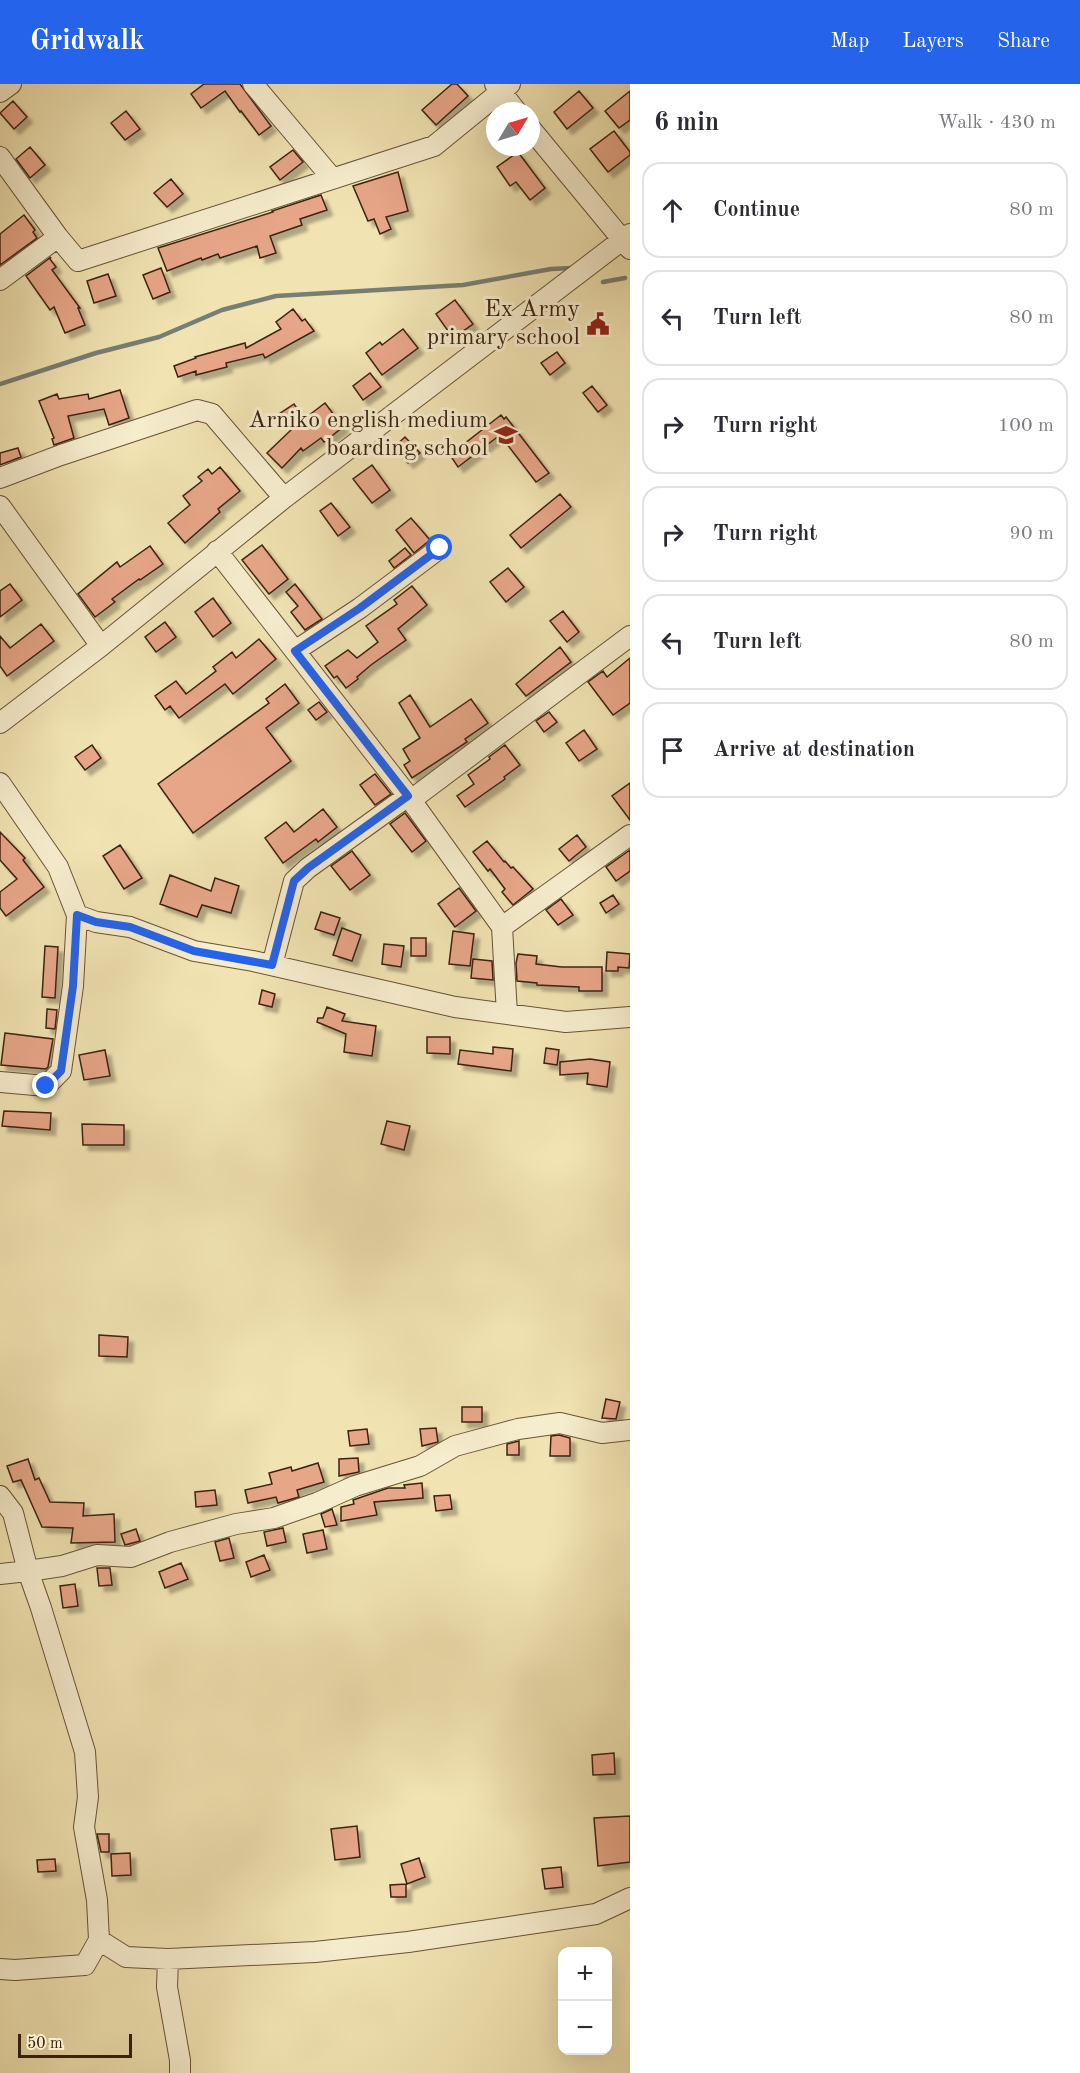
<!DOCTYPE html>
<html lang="en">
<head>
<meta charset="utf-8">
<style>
	:root { --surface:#fff; --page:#f2f2f3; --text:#2b2b33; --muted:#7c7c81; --line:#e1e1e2; --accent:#2563eb }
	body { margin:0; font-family:"Old Standard TT",serif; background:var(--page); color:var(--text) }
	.controls { position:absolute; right:18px; bottom:18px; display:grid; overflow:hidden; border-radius:12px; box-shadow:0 6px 24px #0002 }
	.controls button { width:54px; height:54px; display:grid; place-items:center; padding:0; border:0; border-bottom:2px solid var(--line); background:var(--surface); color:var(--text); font:30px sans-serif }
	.compass { position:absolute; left:486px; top:18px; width:54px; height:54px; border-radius:50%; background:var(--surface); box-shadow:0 6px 24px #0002; rotate:52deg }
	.scale { position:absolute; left:18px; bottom:15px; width:114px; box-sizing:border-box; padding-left:6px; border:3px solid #3c220e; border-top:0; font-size:16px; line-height:21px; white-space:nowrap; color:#3c220e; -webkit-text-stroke:4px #f6edcd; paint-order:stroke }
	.stop { position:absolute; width:18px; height:18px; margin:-14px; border:4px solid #2563eb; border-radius:50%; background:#fff }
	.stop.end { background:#2563eb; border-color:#fff; box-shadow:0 2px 6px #0008 }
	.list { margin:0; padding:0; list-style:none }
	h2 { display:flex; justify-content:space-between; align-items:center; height:78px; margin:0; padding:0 24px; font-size:26px }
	h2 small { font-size:20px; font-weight:400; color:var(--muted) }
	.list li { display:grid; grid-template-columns:39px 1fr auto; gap:18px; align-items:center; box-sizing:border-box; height:96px; margin:0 12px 12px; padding:0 12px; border:2px solid var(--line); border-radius:18px }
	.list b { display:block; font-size:22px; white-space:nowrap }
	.list em { font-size:20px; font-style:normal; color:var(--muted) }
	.icon { flex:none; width:33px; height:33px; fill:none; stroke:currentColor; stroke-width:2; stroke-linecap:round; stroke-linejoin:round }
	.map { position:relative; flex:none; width:630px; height:1989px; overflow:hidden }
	header { display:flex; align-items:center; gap:36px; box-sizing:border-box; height:84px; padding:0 30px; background:var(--accent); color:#fff }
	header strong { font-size:28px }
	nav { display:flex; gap:33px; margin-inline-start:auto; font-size:21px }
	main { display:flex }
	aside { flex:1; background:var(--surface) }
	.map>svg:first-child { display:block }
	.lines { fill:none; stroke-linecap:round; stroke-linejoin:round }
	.stream { stroke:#777e73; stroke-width:4.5 }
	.building { fill:#e7a688; stroke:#3c220e; stroke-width:1.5; filter:url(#shadow) }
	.minor-casing { stroke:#695237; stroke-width:22 }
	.minor { stroke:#f6edcd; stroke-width:20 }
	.route { stroke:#2563eb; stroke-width:8 }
	.labels { text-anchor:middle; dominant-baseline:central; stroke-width:6; stroke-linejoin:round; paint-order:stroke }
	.poi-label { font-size:24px; fill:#3c220e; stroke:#f6edcd; text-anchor:end }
</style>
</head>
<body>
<header>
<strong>Gridwalk</strong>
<nav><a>Map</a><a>Layers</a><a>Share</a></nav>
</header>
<main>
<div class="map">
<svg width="630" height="1989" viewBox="0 0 630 1989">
	<defs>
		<filter id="shadow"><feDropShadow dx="5.5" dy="5.5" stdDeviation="1.5" flood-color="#0004"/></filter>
	</defs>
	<rect width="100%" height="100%" fill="#f1e3b2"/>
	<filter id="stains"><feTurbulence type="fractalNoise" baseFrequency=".00333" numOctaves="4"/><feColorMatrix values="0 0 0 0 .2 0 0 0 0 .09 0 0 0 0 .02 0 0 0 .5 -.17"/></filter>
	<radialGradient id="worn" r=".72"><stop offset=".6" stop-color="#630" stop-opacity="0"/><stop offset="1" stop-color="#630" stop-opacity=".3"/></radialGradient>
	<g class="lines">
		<path class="stream" d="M603,198l22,-4
			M0,300l96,-31 63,-16 63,-27 54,-14 187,-11 88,-16 21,-1"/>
	</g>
	<path class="building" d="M204,0h36l31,42 -12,9 -18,-24 -1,1 -15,-21 -24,17 -10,-14z
		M452,0h5l11,12 -32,29 -14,-15z
		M579,7l14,17 -26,21 -13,-17z
		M630,7v29l-11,8 -14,-17z
		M13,17l14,16 -13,12 -14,-16z
		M126,27l14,18 -15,11 -14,-17z
		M614,47l16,21v3l-22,17 -18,-23z
		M30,63l15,18 -15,13 -14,-19z
		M293,66l10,12 -23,18 -10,-13z
		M518,68l27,36 -15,12 -14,-18 -6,4 -13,-19z
		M398,88l10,39 -22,6 5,12 -11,5 -6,-15 -6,2 -15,-35z
		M171,95l12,15 -16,13 -13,-14z
		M321,111l6,15 -27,9 2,6 -32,11 6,17 -16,5 -3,-12 -37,12 -2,-4 -16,6 -1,-2 -34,13 -9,-23 115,-36 -1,-1z
		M24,131l11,15 -2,2 4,6 -37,27v-31z
		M51,173l-1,2 6,8 -4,3 28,38h-2l7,17 -20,8 -11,-26 -4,3 -24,-34z
		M161,184l9,24 -17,7 -10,-24z
		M108,190l8,22 -22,7 -7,-22z
		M455,216l18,24 -20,14 -17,-24z
		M293,225l9,12 3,-2 9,12 -49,27 -2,-4 -37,9 1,4 -31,8v-4l-18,6 -4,-11 22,-8 -1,-1 50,-14 1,5 35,-19 -5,-7z
		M403,245l15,19 -36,27 -16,-22 14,-11 2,3z
		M557,268l8,11 -15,12 -9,-12z
		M370,289l11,14 -18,13 -10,-14z
		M592,302l15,19 -9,7 -15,-19z
		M120,306l9,28 -20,7 -5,-16 -36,7 6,22 -20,7 -2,-6 2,-1 -15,-37 18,-7 2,5 29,-5 1,5z
		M325,319l18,24 -19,15 -3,-4 -18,13 -2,-3 -19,20 -15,-15 24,-23 -12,-16 15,-10 10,15z
		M501,331l3,4 2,-2 43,56 -13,9 -36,-47 -42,32 -8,-12z
		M405,353l15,16 -12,10 -14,-16z
		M18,364l3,9 -21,8v-12z
		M372,381l18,25 -18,13 -19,-24z
		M220,383l20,24 -22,18 2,3 -35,31 -17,-20 22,-18 -7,-9 19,-15 -4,-4 10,-8 4,5z
		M560,410l11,13 -50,41 -11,-13z
		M331,419l19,24 -12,9 -18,-25z
		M411,434l19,22 -16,13 -18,-23z
		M262,461l26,34 -19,15 -27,-34z
		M150,462l13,18 -23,16 -1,-1 -27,20 3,3 -20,15 -17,-23 39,-32 3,5z
		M405,464l6,7 -17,13 -5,-7z
		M508,484l16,19 -18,15 -16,-20z
		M10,500l12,16 -22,17v-26z
		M295,500l27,35 -17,11 -14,-18 7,-6 -12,-14z
		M412,502l15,19 -29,24 8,11 -35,25 -14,12 1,2 -12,9 -9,-12 -3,2 -9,-12 23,-16 9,8 21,-16 -12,-16 31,-22 -3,-4z
		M213,514l18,25 -18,14 -18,-25z
		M563,527l16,21 -12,10 -17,-21z
		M165,538l11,15 -20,15 -11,-15z
		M41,540l13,17 -47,35 -7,-10v-30l10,12z
		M259,555l17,20 -43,35 -8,-10 -46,34 -9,-12 -5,4 -10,-14 21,-15 10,13 30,-23 -3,-4 19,-15 4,6z
		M560,563l11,15 -45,34 -10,-12z
		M630,574v45l-17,12 -25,-33 15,-11 4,6z
		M285,600l14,19 -33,25 25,33 -98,72 -35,-49 111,-81 -3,-4z
		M410,611l20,32 41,-28 17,24 -23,16 2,3 -55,36 -8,-13 6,-4 -7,-12 17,-11 -21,-35z
		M319,618l8,10 -11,8 -8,-10z
		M549,628l8,10 -13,10 -8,-11z
		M584,646l13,19 -18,12 -13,-18z
		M92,661l9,13 -16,12 -10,-13z
		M505,661l15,20 -16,12 1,2 -40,28 -8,-11 17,-12 -6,-9 22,-16 -1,-2z
		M375,690l16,20 -16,11 -15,-20z
		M630,699v37l-18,-24z
		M323,725l14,18 -19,15 -2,-3 -33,24 -18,-25 21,-16 8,10z
		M405,729l21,28 -14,11 -22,-28z
		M0,748l25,26 -2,2 21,27 -38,29 -6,-8v-16l17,-13 -17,-19z
		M577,751l9,12 -17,14 -10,-12z
		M487,757l17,21 1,-1 6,7 2,-1 20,22 -20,16 -11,-13 3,-3 -15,-20 -2,2 -15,-19z
		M120,761l22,33 -18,11 -21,-33z
		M630,766v21l-14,10 -10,-14z
		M352,767l18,24 -20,15 -19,-24z
		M170,791l41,16 4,-13 24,8 -8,27 -29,-8 -5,12 -37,-13z
		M459,804l17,23 -21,16 -17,-23z
		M613,811l6,9 -13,9 -6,-10z
		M561,815l12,16 -15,10 -12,-15z
		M321,828l19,6 -6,17 -19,-6z
		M342,844l19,7 -9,26 -19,-6z
		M453,847l21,3 -4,32 -21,-2z
		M411,854h15v18h-15z
		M384,860l20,2 -3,21 -19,-3z
		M45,862l13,1 -3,51 -13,-1z
		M607,868l23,2 -1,14 -11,-1v4h-12z
		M518,870l19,2 -1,8 26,3h40v24h-23v-4l-42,-2v-2l-20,-2 -1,-18z
		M473,875l19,2 1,19 -22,-2z
		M262,906l13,4 -3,13 -13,-3z
		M327,923l18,7 -3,7 34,5 -4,30 -28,-4 2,-18 -29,-12 1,-4h5z
		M47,925l10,1 -2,19 -9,-1z
		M5,949l48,6 -5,28 -2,2 -45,-4z
		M427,953h23v17l-23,-1z
		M493,963l20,2 -2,22 -53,-7 2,-14 33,4z
		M546,964l13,2 -2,15 -13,-2z
		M105,966l5,26 -26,4 -5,-25z
		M590,975l20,3 -3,25 -20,-3 1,-11 -28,2v-13z
		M4,1027l47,2 -1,17 -48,-4z
		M387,1037l23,5 -6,24 -23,-6z
		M82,1040l42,1v20h-41z
		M99,1251l29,2 -1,20 -28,-1z
		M606,1315l14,3 -4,17 -14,-1z
		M462,1323h20v15h-20z
		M436,1344l2,14 -16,4 -2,-17z
		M367,1345l2,15 -19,2 -2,-15z
		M559,1351l11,3v18h-20l1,-20z
		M519,1357v14h-12v-11z
		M358,1374l1,14 -20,4v-17z
		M28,1375l7,21 4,-2 11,24 34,1 -1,13 31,-2 1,28 -44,1 2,-15 -31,-1 -21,-47 -8,2 -6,-16z
		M318,1379l6,19 -27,8 2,7 -21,6 -2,-6 -28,6 -3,-13 27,-6 -3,-11 22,-6 1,4z
		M422,1399l1,15 -49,4 3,13 -36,6v-14l13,-3 -1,-4 35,-12h17l-1,-3z
		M215,1406l2,15 -21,2 -1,-15z
		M450,1411l2,14 -16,2 -2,-15z
		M332,1425l5,16 -12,2 -4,-13z
		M283,1444l3,14 -19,4 -3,-14z
		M136,1445l4,12 -15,4 -4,-11z
		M323,1446l4,19 -20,4 -4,-19z
		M229,1454l5,20 -14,3 -5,-19z
		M264,1471l6,15 -19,7 -5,-15z
		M181,1479l7,16 -23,9 -6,-16z
		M97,1484h13l2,17 -13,1z
		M75,1500l3,22 -15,2 -3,-22z
		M614,1669l1,21 -22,1 -1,-20z
		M630,1732v46l-32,4 -4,-48z
		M357,1742l3,31 -25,3 -4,-31z
		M97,1750h12v18h-8z
		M130,1769l1,22 -19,1 -1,-22z
		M419,1774l6,19 -18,7 -6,-20z
		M55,1775l1,12 -18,1 -1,-12z
		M561,1783l2,20 -18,2 -3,-20z
		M406,1800v13h-15l-1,-12z"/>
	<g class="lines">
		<g class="minor-casing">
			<path id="minor" d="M253,0l79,94
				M495,0l21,27
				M0,8l11,-8
				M531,45l99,120
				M0,73l58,80 20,24 356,-115 76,-62
				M0,196l58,-43
				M0,394l61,-23 136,-45 15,4 72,84
				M0,422l101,140
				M217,467l191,245 94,131 5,87
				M295,567l65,-43 80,-60
				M0,639l101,-77 183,-148 346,-264
				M0,699l58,84 19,48 19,7 34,5 64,24 59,10 202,46 111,15 64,-5
				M411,716l219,-164
				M502,843l128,-92
				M272,881l22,-84 14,-13 100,-72
				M0,998l46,4 15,-15 12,-85 4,-71
				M0,1412l13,17 15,58 34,-5 35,-11 34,2 39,-15 66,-18 38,-6 43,-15 38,-17 65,-20 35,-20 63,-17 42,-6 42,10 28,-3
				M0,1490l28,-3 13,37 44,144 3,45 -4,30 13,73 2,40 27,17 42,2 147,-7 93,-10 188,-28 34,-16
				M168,1875l-1,28 13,73v13
				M0,1885l15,1 70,-5 14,-25"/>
		</g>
		<use href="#minor" class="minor"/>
	</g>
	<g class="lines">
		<path class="route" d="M46,1002l15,-15 12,-85 4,-71 19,7 34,5 64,24 78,14 22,-84 14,-13 100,-72 -113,-145 65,-43 80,-60"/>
	</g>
	<defs>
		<g id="civic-bare" transform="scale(1.8)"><path d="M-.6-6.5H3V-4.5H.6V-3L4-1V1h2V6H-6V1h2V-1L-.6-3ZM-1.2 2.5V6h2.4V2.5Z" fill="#8f2418" stroke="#f6edcd" stroke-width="2.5" paint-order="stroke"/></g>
		<g id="school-bare" transform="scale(1.8)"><path d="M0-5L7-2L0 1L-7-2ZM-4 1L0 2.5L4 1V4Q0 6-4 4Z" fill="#8f2418" stroke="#f6edcd" stroke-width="2.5" paint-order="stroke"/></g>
	</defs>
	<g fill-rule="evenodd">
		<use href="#civic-bare" x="598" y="240"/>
		<use href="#school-bare" x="506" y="351"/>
	</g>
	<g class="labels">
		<g class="poi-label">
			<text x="580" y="226">Ex Army<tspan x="580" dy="28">primary school</tspan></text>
			<text x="488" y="337">Arniko english medium<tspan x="488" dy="28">boarding school</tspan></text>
		</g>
	</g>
	<rect width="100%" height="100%" filter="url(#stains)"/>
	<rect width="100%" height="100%" fill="url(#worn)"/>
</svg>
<div class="controls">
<button>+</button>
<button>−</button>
</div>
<svg class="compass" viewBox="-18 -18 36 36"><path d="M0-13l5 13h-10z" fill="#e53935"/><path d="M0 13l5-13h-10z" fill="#7c7c81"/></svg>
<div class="scale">50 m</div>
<div class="stop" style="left:440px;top:464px"></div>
<div class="stop end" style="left:46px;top:1002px"></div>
</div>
<aside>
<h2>6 min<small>Walk · 430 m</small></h2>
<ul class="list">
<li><svg class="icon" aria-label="ahead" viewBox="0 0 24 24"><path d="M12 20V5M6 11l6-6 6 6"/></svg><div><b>Continue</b></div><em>80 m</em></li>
<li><svg class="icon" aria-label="left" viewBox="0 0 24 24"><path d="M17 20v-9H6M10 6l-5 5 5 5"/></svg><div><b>Turn left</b></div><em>80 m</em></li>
<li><svg class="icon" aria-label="right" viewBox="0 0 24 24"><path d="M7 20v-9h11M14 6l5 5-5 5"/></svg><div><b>Turn right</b></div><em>100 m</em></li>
<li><svg class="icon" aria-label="right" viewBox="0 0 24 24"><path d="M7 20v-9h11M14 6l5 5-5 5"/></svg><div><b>Turn right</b></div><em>90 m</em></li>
<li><svg class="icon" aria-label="left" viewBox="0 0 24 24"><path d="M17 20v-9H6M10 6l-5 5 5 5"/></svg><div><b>Turn left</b></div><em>80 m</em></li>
<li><svg class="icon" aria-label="arrive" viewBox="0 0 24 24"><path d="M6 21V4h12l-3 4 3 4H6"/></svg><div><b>Arrive at destination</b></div></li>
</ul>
</aside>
</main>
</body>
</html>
